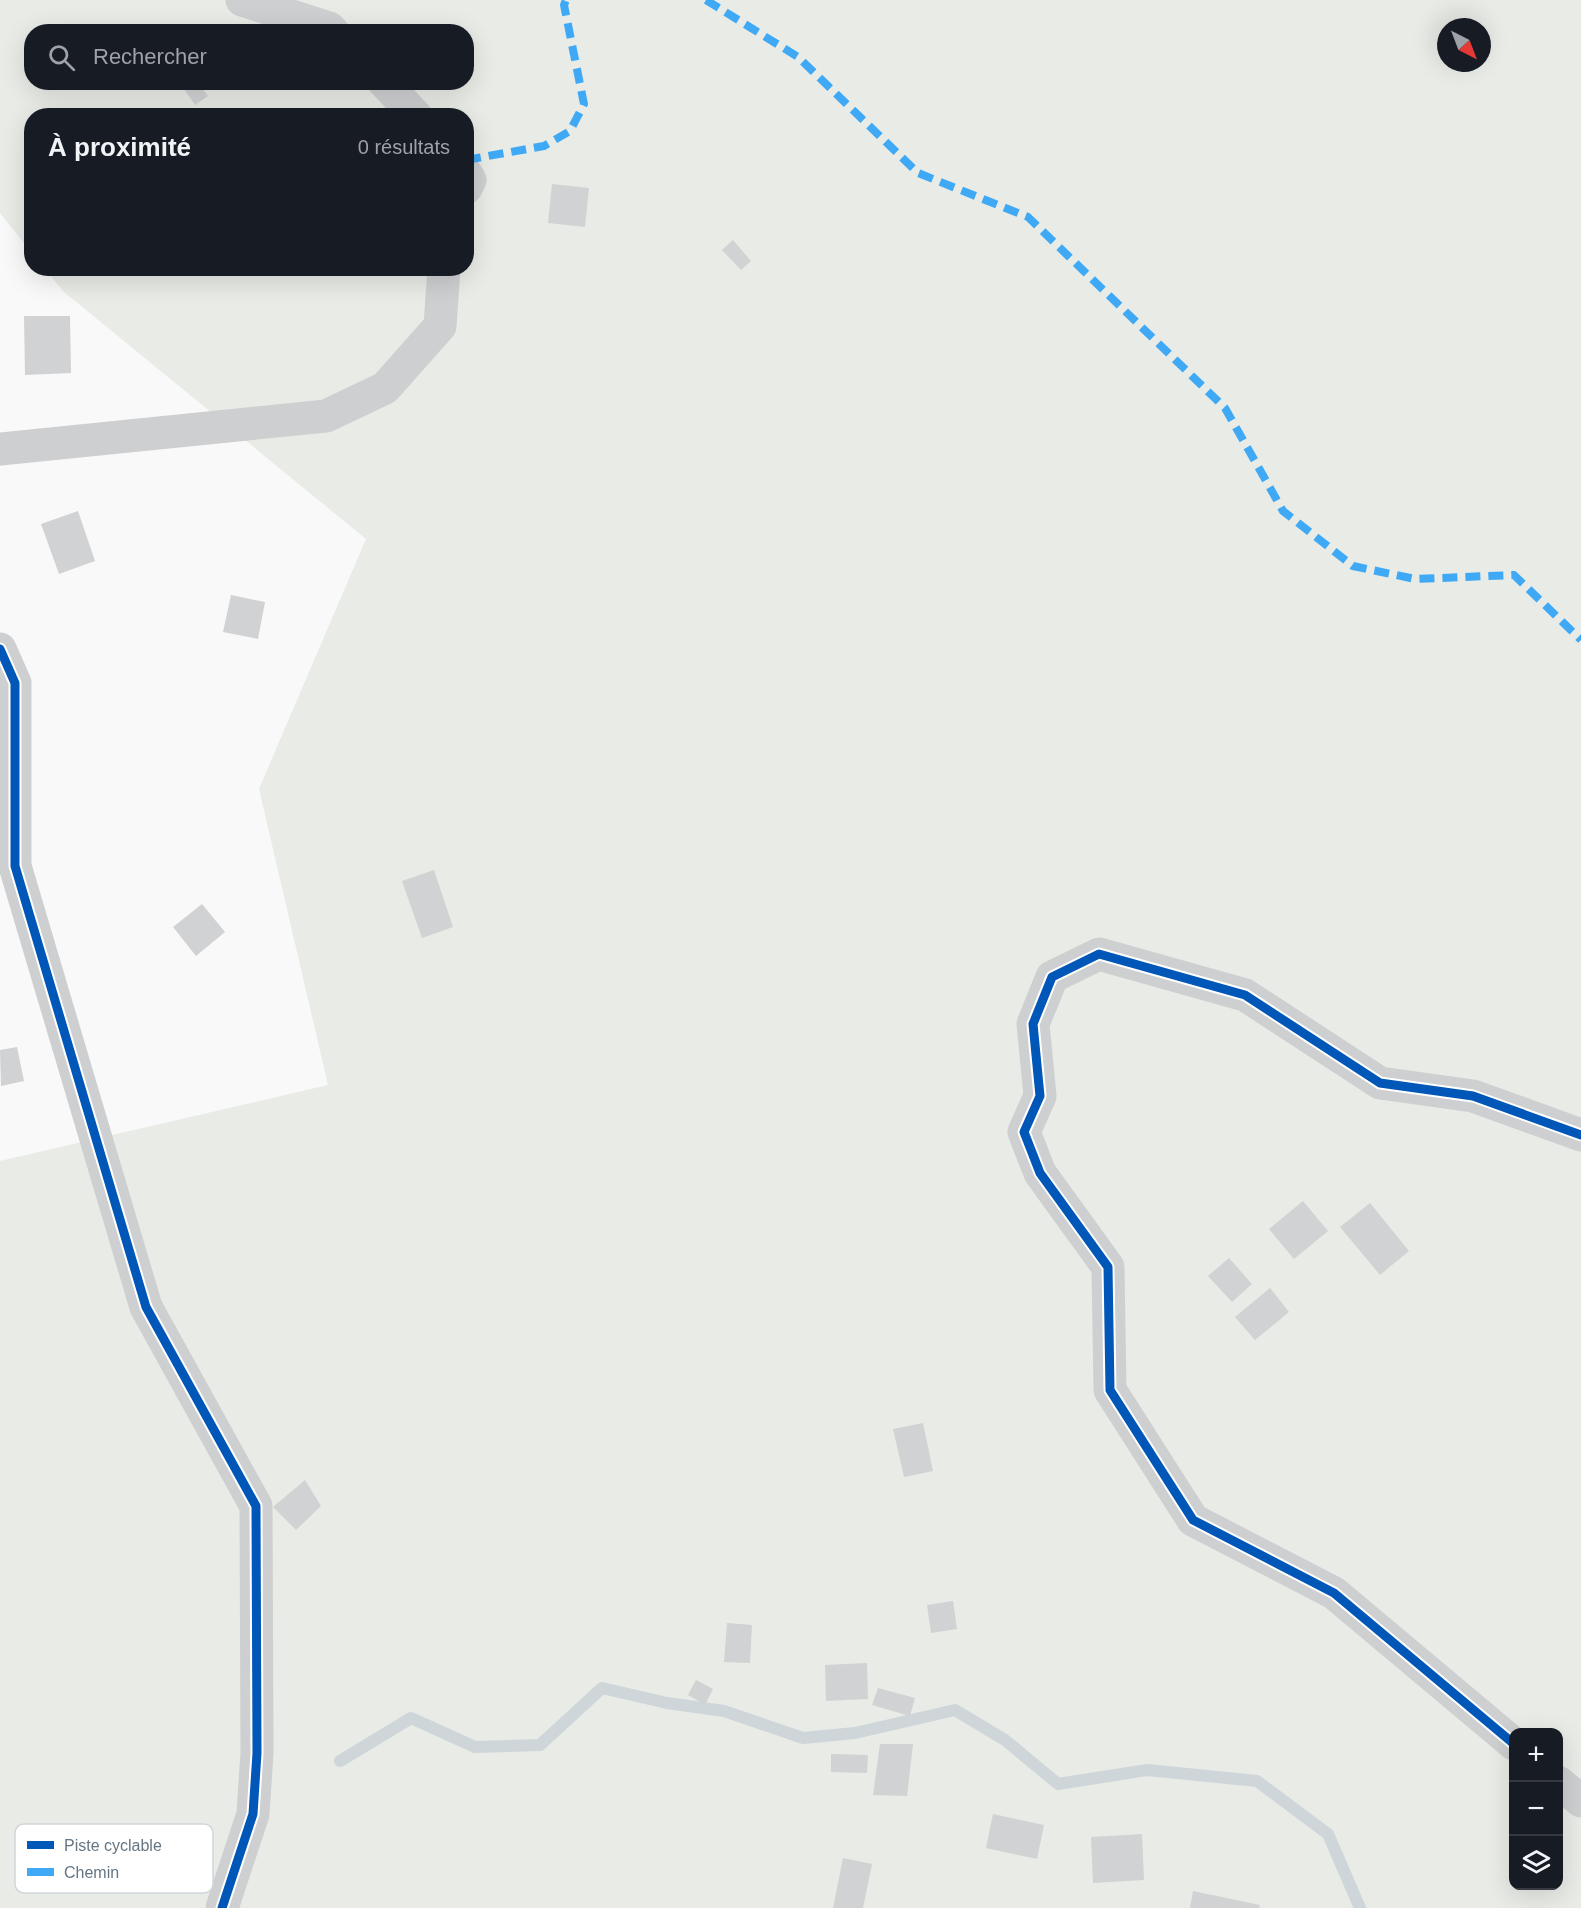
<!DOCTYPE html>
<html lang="fr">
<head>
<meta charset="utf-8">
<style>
	:root { --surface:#171b24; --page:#20242c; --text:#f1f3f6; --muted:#9ea1a6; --line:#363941 }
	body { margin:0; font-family:Helvetica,sans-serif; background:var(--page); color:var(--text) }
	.controls { position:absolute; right:18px; bottom:18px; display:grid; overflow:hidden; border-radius:12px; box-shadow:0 6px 24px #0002 }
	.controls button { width:54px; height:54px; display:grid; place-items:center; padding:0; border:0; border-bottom:2px solid var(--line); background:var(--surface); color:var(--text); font:30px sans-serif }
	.compass { position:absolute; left:1437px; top:18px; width:54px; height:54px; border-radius:50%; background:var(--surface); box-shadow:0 6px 24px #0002; rotate:138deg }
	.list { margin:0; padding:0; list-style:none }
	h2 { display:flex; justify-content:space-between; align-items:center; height:78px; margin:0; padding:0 24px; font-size:26px }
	h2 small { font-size:20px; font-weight:400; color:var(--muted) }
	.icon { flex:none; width:33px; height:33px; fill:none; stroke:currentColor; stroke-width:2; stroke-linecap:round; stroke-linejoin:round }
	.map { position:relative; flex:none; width:1581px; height:1908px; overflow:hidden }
	.search { position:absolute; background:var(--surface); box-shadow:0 6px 24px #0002; left:24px; top:24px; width:450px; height:66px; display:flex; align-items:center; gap:15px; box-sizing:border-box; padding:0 21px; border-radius:24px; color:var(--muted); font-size:22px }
	.panel { position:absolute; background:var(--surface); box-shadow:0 6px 24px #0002; left:24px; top:108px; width:450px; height:168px; border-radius:24px }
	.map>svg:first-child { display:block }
	.green { fill:#e8ebe6; fill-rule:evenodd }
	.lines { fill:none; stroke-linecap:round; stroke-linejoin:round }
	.stream { stroke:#ced6d9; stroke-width:12 }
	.building { fill:#d0d2d3 }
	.street { stroke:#cecfd0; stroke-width:33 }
	.quiet { stroke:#3fa9f5; stroke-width:8; stroke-dasharray:15 8; stroke-linecap:butt }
	.cycleway-casing { stroke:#fff; stroke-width:13 }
	.cycleway { stroke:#0057b8; stroke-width:9 }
	.key { fill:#fff; stroke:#d1d6da; stroke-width:1.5 }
	.key-label { font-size:16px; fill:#657683 }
</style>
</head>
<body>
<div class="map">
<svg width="1581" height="1908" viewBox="0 0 1581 1908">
	<rect width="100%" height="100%" fill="#f9f9f9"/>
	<path class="green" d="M0,0h1581v1908h-1581v-747l328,-76 -69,-296 107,-250 -302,-247 -19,-23 421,-1v-152h-434l-1,136 -31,-39zM1446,27h36v36h-36zM32,32h434v50h-434zM1514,1732h44v154h-44z"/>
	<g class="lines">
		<path class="stream" d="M340,1761l71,-43 64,29 65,-2 62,-57 65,15 57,8 79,27 52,-5 100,-23 50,30 53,44 89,-14 110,11 71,53 32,74"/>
	</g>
	<path class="building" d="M194,82h4l10,14 -13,9 -11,-16z
		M552,184l37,4 -4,39 -37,-4z
		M733,240l18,21 -10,9 -19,-20z
		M24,316h46l1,57 -46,2z
		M78,511l17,50 -36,13 -18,-50z
		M231,595l34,7 -7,37 -35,-7z
		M434,870l19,57 -31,11 -20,-57z
		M202,904l23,28 -29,24 -23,-29z
		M17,1047l7,34 -23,5 -1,-36z
		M1303,1201l25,30 -34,28 -25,-30z
		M1370,1203l39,48 -29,24 -40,-48z
		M1229,1258l23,26 -20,18 -24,-26z
		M1270,1288l19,24 -34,28 -20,-23z
		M923,1423l10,48 -29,6 -11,-48z
		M305,1480l16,26 -25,24 -23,-23z
		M953,1601l4,28 -26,4 -4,-28z
		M727,1623l25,2 -2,38 -26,-1z
		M867,1663l1,36 -42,2 -1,-36z
		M696,1680l17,9 -8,16 -17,-10z
		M878,1688l37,10 -5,18 -38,-11z
		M880,1744h33l-6,52 -34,-1z
		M831,1754l37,1 -1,18 -36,-1z
		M993,1814l51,11 -7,34 -51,-11z
		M1142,1834l2,46 -51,3 -2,-46z
		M843,1858l29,6 -9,44h-30z
		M1193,1891l67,14 -1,3h-69z"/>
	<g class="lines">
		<path class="street" d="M242,0l87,28 4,4
			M384,82l32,34
			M466,173l4,7 -4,8
			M0,449l326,-33 59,-28 55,-62 4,-58
			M0,649l15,34v183l131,441 110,199 1,247 -4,61 -31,94
			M1514,1744l-180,-151 -141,-73 -83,-130 -2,-123 -68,-94 -16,-41 16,-36 -7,-72 19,-47 47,-23 146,41 135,88 93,13 108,39
			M1558,1782l23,19"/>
		<path class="quiet" d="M706,0l92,57 120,116 110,44 197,191 58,103 70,55 62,13 99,-4 67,65
			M466,160l78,-14 26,-15 14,-27 -20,-99 2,-5"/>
		<g class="cycleway-casing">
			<path id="cycleway" d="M0,649l15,34v183l131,441 110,199 1,247 -4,61 -31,94
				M1514,1744l-180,-151 -141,-73 -83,-130 -2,-123 -68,-94 -16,-41 16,-36 -7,-72 19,-47 47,-23 146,41 135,88 93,13 108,39"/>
		</g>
		<use href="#cycleway" class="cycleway"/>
	</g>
	<rect x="15" y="1824" width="198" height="69" rx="9" class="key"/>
	<rect x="27" y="1841" width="27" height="8" fill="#0057b8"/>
	<rect x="27" y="1868" width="27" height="8" fill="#3fa9f5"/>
	<g class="key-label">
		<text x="64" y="1851">Piste cyclable</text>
		<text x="64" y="1878">Chemin</text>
	</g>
</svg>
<div class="controls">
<button>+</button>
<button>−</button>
<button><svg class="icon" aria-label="layers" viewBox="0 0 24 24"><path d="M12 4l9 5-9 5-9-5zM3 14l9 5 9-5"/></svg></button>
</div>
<svg class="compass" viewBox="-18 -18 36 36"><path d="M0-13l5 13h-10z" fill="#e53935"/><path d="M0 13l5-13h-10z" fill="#9ea1a6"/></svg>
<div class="search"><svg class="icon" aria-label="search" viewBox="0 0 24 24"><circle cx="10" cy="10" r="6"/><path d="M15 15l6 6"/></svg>Rechercher</div>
<section class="panel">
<h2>À proximité<small>0 résultats</small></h2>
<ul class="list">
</ul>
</section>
</div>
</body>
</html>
